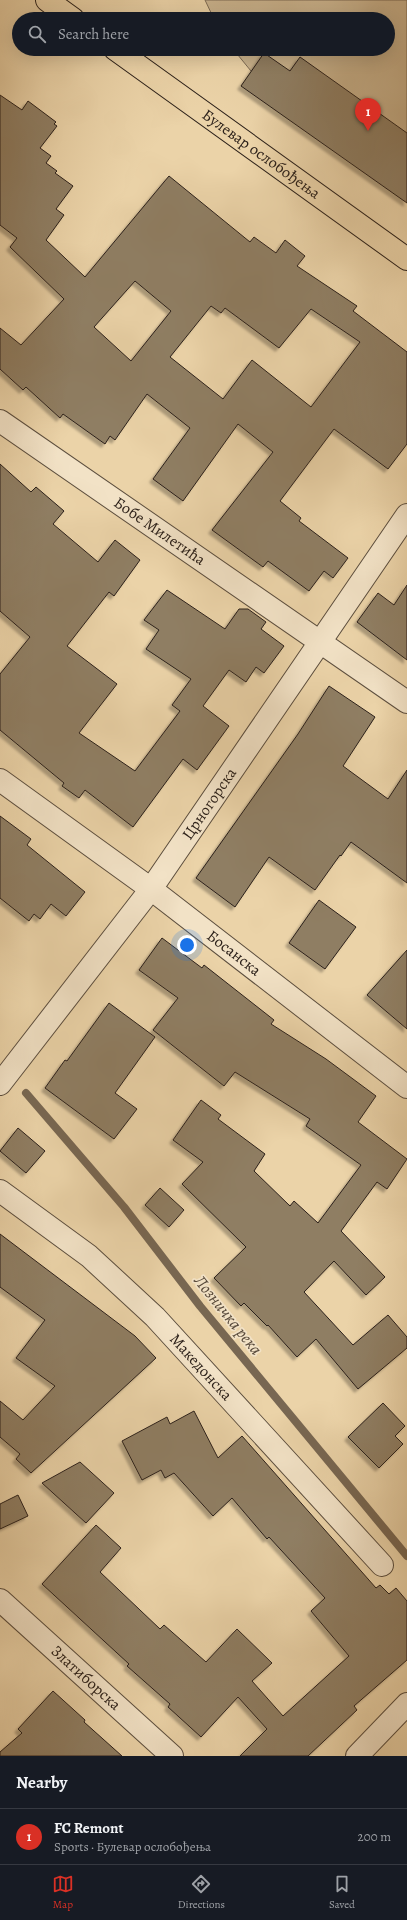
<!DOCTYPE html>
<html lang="en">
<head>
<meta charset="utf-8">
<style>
	:root { --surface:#171b24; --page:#242831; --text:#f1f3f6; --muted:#9ea1a6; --line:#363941; --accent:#d93025 }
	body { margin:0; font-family:Alegreya,serif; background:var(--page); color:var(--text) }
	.you { position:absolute; left:187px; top:945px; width:14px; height:14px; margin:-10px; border:3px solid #fff; border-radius:50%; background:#1a73e8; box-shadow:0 0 0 6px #1a73e833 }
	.badge { display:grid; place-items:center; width:26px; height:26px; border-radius:50%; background:var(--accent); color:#fff; font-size:13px; font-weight:700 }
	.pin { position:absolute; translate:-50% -33px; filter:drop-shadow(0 1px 2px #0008) }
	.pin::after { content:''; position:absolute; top:21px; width:14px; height:12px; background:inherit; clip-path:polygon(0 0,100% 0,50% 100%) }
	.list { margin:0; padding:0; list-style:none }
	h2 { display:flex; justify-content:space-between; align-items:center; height:52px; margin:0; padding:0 16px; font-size:17px }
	h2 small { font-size:13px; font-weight:400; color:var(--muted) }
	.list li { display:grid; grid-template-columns:26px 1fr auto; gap:12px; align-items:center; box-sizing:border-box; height:56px; padding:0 16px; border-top:1px solid var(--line) }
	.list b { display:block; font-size:15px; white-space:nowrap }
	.list p { margin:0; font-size:13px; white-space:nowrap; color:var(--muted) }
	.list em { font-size:13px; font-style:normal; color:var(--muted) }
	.icon { flex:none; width:22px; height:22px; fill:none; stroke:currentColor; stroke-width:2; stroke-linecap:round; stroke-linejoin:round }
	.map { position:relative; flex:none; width:407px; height:1756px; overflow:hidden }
	.search { position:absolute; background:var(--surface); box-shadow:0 4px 16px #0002; left:12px; right:12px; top:12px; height:44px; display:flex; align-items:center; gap:10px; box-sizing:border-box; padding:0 14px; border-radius:22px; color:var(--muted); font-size:15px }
	.sheet { height:108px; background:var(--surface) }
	nav { display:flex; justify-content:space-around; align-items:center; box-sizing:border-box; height:56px; border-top:1px solid var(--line); background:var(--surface); font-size:11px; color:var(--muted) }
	nav a { display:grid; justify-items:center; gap:2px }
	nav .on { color:var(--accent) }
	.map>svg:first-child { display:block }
	.green { fill:#cbb590; stroke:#7c6b55 }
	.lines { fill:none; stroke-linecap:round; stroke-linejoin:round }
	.stream { stroke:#786752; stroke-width:8 }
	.building { fill:#8f7e64; stroke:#2c211a; fill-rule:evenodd; filter:url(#shadow) }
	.minor-casing { stroke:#5c4e3e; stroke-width:24 }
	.major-casing { stroke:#2c211a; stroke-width:24 }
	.minor { stroke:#f2e2c6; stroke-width:22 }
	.major { stroke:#ebd3a8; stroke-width:22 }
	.labels { text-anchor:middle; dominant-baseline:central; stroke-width:3.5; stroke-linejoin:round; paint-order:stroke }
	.street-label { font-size:16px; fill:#2c211a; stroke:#f2e2c6 }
	.water-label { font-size:17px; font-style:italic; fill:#584a3b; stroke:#f2e2c6 }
</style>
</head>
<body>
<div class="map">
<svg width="407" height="1756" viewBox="0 0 407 1756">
	<defs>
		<filter id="shadow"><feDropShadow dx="-3.5" dy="3.5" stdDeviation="1" flood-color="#0004"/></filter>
	</defs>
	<rect width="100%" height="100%" fill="#ebd3a8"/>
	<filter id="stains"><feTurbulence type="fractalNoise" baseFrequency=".005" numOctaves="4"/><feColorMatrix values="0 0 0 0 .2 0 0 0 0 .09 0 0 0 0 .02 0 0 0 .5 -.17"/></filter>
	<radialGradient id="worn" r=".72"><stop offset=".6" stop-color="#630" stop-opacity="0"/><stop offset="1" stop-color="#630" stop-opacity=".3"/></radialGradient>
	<path class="green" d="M205,0h202v190l-156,-119 -18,-22h155v-30h-174z"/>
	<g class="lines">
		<path class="stream" d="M26,1093l98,114 76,99 207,250"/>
	</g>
	<path class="building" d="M264,53l26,18 10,-14 107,76v70l-166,-117z
		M0,95l22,15 6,-9 28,21 -2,2 3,2 -17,22 11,8 -5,7 11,8 -2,2 18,13 -17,23 8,6 -18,25 39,37 84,-101 81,66 4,-5 22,16 9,-13 20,16 -8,10 60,40 -4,5 54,41v92l-19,25 -54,-40 -54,72 21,17 -2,3 49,37 -15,20 -9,-7 -15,20 -41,-30 -5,6 -51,-37 61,-78 -35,-28 -55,77 -30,-22 37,-51 -43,-34 -32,46 -5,-4 -5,8 -42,-30 -3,4 -34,-31 -3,3 -23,-21v-41l21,17 43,-46 -54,-52 7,-9 -17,-13zM135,281l36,30 -40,50 -37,-34zM211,306l10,7 4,-5 54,40 32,-39 49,33 -49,65 -59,-47 -29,39 -53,-42z
		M0,464l31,28 5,-5 28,24 -11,13 45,38 17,-22 25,20 -26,36 -5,-4 -42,54 50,38 -38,49 56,38 45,-60 -8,-6 19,-26 -45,-30 13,-19 -15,-10 23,-30 58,39 14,-20h9l18,13 -5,7 23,17 -20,27 -8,-6 -10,15 -17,-12 -26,36 26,20 -32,44 -14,-11 -50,68 -48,-37 -6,8 -17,-12 2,-3 -64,-53v-56l30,-37 -30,-26z
		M407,585v75l-50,-38 21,-29 16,12z
		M329,686l46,31 -32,49 45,33 19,-29v113l-56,-41 -10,14 -1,-1 -25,35 -46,-33 -34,50 -39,-29 102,-144z
		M0,816l31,23 -4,6 58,47 -19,24 -15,-12 -11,15 -6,-5 -5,7 -29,-23z
		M319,900l37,27 -31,42 -36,-26z
		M162,938l40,30 2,-3 70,55 -3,4 55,35 50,37 -18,26 49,37 -20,30 -10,-7 -36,49 44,46 -19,18 -32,-34 -30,31 49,53 35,-30 19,22v11l-49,41 -42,-50 -19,18 -29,-32 -1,1 -23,-23 -3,3 -27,-28 32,-31 -64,-63 21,-22 -30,-22 28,-40 20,15 -3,4 47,35 -11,17 36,35 4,-5 24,22 43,-58 -55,-39 4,-7 -75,-47 -11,14 -71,-56 25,-32 -39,-28z
		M407,950v79l-40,-34z
		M109,1003l46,34 -40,56 22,16 -23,30 -69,-51 20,-28 2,1z
		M18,1128l27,23 -19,22 -26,-22z
		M160,1188l24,22 -15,17 -24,-22z
		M0,1234l135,102 21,22 -125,115 -15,-14 4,-5 -20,-17v-36l23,19 32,-34 -39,-28 29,-38 -45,-33z
		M383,1403l22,23 -10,10 8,8 -24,24 -31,-31z
		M194,1411l24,47 24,-22 134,152 4,-3 9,9 7,-6 11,13v59l-53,46 3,4 -49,46h-68l27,-27 -29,-32 -37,40 -33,-30 2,-3 -43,-38 2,-2 -87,-80 54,-59 25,23 -21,24 60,57 4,-4 42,37 31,-33 35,34 -20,18 31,35 66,-60 -38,-45 14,-13 -56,-61 -2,2 -35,-41 -19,18 -39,-43 -9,5 -4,-8 -19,10 -20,-39 45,-24 3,7z
		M80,1462l34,31 -28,30 -44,-40z
		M18,1495l10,21 -28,13v-25z
		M53,1691l32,29 -1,2 38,34h-122v-4l22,-19 -4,-4z"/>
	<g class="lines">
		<g class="minor-casing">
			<g id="minor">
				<path id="s1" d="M0,421l407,281"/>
				<path id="s2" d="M0,780l151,109 256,198"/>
				<path id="s3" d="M0,1084l151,-195 256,-374"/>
				<path id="s4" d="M0,1191l89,65 66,61 227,248"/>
				<path id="s5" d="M0,1600l172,156"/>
				<path d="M357,1756l50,-52"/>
			</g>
		</g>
		<g class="major-casing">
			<g id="major">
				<path d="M47,0l26,19"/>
				<path id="s6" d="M115,49l292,210"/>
			</g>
		</g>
		<use href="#minor" class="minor"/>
		<use href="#major" class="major"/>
	</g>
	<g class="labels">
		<g class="street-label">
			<text stroke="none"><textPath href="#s6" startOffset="180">Булевар ослобођења</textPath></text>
			<text stroke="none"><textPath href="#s1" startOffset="194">Бобе Милетића</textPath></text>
			<text stroke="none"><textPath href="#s3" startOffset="350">Црногорска</textPath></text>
			<text stroke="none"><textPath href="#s2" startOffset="291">Босанска</textPath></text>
			<text stroke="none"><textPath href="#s4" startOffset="268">Македонска</textPath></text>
			<text stroke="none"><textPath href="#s5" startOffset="116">Златиборска</textPath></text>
		</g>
		<g class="water-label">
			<text transform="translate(228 1315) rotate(51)">Лозничка река</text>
		</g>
	</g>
	<rect width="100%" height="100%" filter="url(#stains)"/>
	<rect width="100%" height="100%" fill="url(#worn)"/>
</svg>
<div class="you"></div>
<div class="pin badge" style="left:368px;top:131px">1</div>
<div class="search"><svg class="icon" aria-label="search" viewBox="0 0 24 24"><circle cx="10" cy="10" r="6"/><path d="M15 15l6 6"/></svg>Search here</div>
</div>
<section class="sheet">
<h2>Nearby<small></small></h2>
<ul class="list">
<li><span class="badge">1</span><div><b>FC Remont</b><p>Sports · Булевар ослобођења</p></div><em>200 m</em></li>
</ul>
</section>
<nav>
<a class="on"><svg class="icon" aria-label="map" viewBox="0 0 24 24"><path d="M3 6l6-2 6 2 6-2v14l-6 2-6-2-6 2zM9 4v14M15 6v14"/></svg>Map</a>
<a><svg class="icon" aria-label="directions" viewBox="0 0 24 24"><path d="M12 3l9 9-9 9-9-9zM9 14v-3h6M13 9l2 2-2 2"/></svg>Directions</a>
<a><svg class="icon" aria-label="saved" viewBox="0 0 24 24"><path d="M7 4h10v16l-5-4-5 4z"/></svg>Saved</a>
</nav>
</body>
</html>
